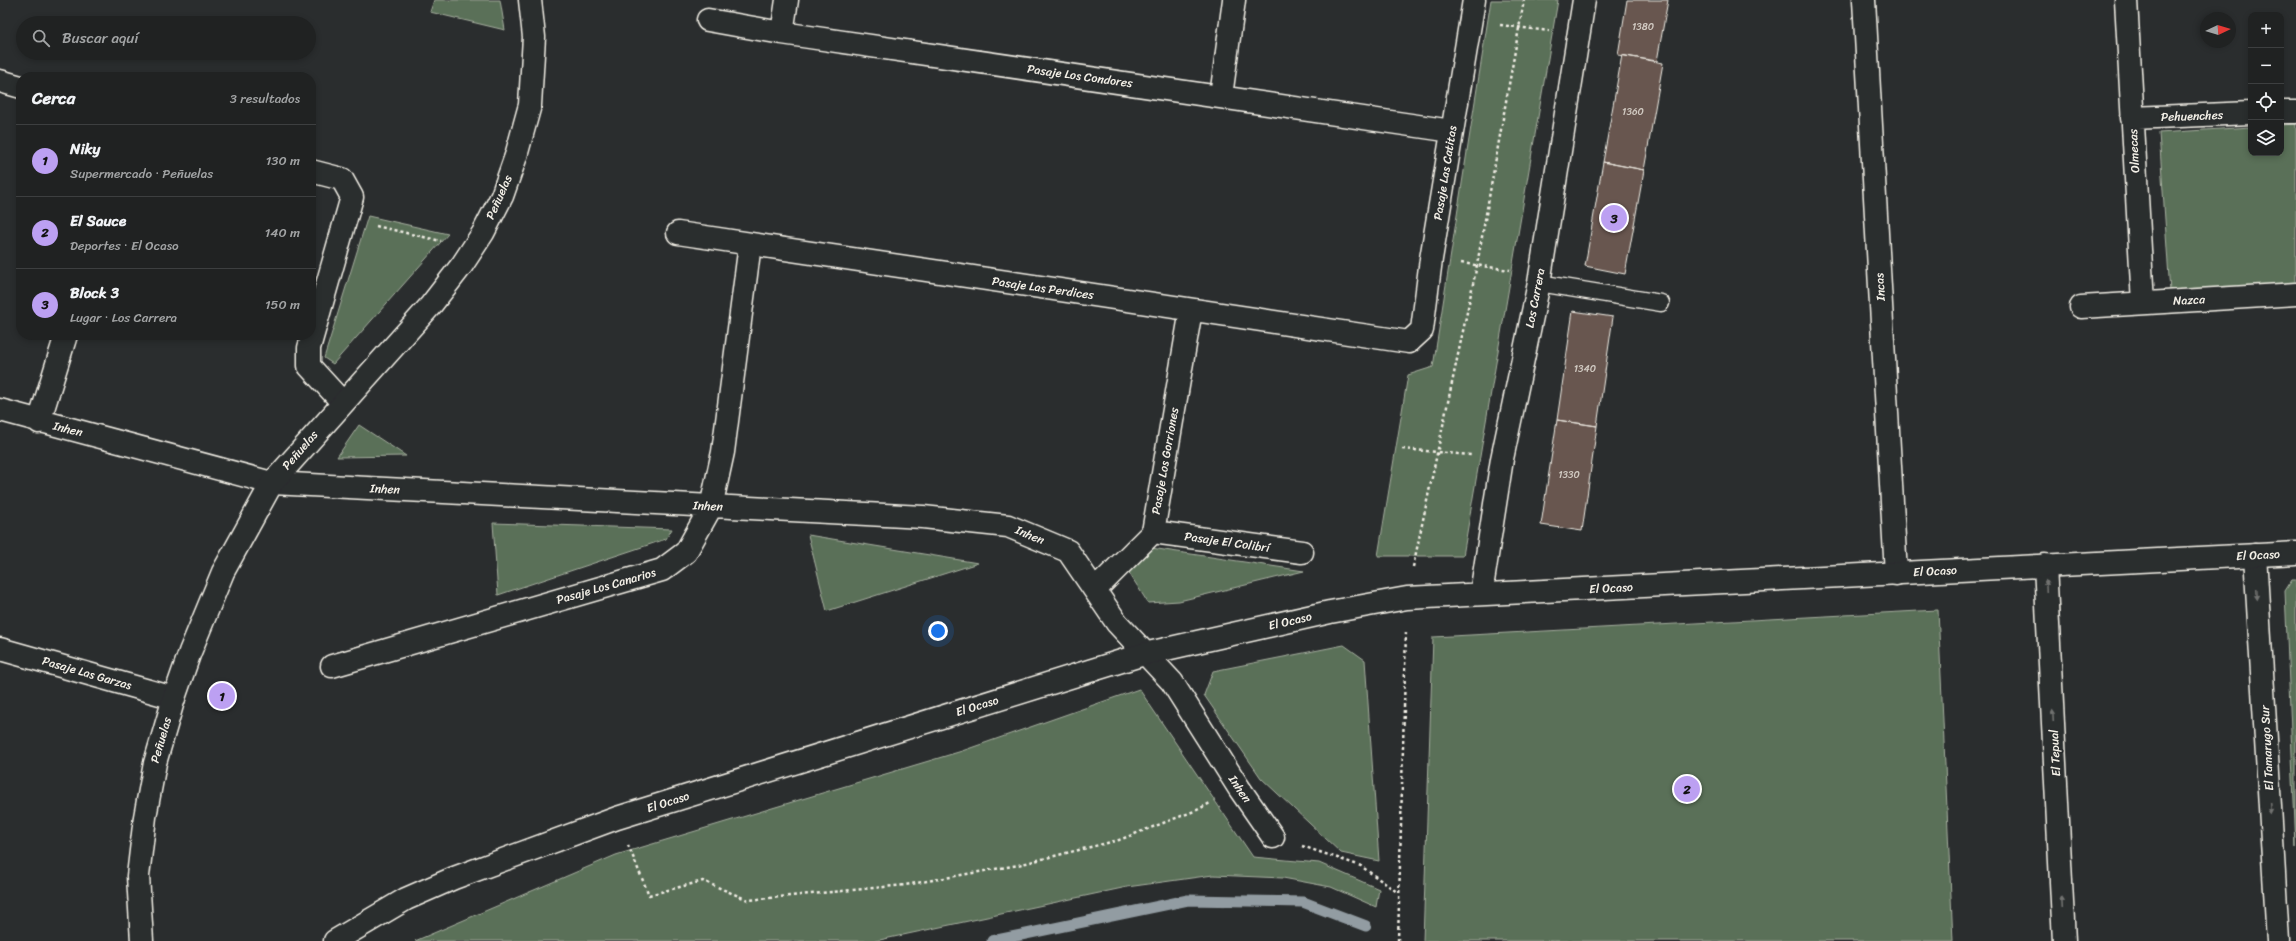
<!DOCTYPE html>
<html lang="es">
<head>
<meta charset="utf-8">
<style>
	:root { --surface:#202222; --page:#282a2a; --text:#f1f3f6; --muted:#a2a4a5; --line:#3d3f40; --accent:#bca0f2 }
	body { margin:0; font-family:Sriracha,sans-serif; background:var(--page); color:var(--text) }
	.controls { position:absolute; right:12px; top:12px; display:grid; overflow:hidden; border-radius:8px; box-shadow:0 2px 6px #0003 }
	.controls button { width:36px; height:36px; display:grid; place-items:center; padding:0; border:0; border-bottom:1px solid var(--line); background:var(--surface); color:var(--text); font:20px sans-serif }
	.compass { position:absolute; left:2200px; top:12px; width:36px; height:36px; border-radius:50%; background:var(--surface); box-shadow:0 2px 6px #0003; rotate:86deg }
	.you { position:absolute; left:938px; top:631px; width:14px; height:14px; margin:-10px; border:3px solid #fff; border-radius:50%; background:#1a73e8; box-shadow:0 0 0 6px #1a73e833 }
	.badge { display:grid; place-items:center; width:26px; height:26px; border-radius:50%; background:var(--accent); color:#111; font-size:13px; font-weight:700 }
	.pin { position:absolute; translate:-50% -50%; border:2px solid #fff; box-shadow:0 1px 4px #0006 }
	.list { margin:0; padding:0; list-style:none }
	h2 { display:flex; justify-content:space-between; align-items:center; height:52px; margin:0; padding:0 16px; font-size:17px }
	h2 small { font-size:13px; font-weight:400; color:var(--muted) }
	.list li { display:grid; grid-template-columns:26px 1fr auto; gap:12px; align-items:center; box-sizing:border-box; height:72px; padding:0 16px; border-top:1px solid var(--line) }
	.list b { display:block; font-size:15px; white-space:nowrap }
	.list p { margin:0; font-size:13px; white-space:nowrap; color:var(--muted) }
	.list em { font-size:13px; font-style:normal; color:var(--muted) }
	.icon { flex:none; width:22px; height:22px; fill:none; stroke:currentColor; stroke-width:2; stroke-linecap:round; stroke-linejoin:round }
	.map { position:relative; flex:none; width:2296px; height:941px; overflow:hidden }
	.search { position:absolute; background:var(--surface); box-shadow:0 2px 6px #0003; left:16px; top:16px; width:300px; height:44px; display:flex; align-items:center; gap:10px; box-sizing:border-box; padding:0 14px; border-radius:22px; color:var(--muted); font-size:15px }
	.panel { position:absolute; background:var(--surface); box-shadow:0 2px 6px #0003; left:16px; top:72px; width:300px; height:268px; border-radius:16px }
	.map>svg:first-child { display:block }
	.green { fill:#5a6f59; stroke:#a7b0a0 }
	.lines { fill:none; stroke-linecap:round; stroke-linejoin:round }
	.stream { stroke:#929ca2; stroke-width:11 }
	.building { fill:#675650; stroke:#f4f1e8 }
	.lane-casing { stroke:#f4f1e8; stroke-width:19 }
	.street-casing { stroke:#f4f1e8; stroke-width:25 }
	.secondary-casing { stroke:#f4f1e8; stroke-width:25 }
	.path { stroke:#f4f1e8; stroke-width:2.5; stroke-dasharray:3 3; stroke-linecap:butt }
	.lane { stroke:#2a2d2e; stroke-width:16 }
	.street { stroke:#2a2d2e; stroke-width:22 }
	.secondary { stroke:#2a2d2e; stroke-width:22 }
	.oneway { fill:#71726f }
	.labels { text-anchor:middle; dominant-baseline:central; stroke-width:4; stroke-linejoin:round; paint-order:stroke }
	.number-label { font-size:10px; fill:#d1cac2 }
	.street-label { font-size:12px; fill:#f4f1e8; stroke:#2a2d2e }
</style>
</head>
<body>
<div class="map">
<svg width="2296" height="941" viewBox="0 0 2296 941">
	<rect width="100%" height="100%" fill="#2a2d2e"/>
	<filter id="ink" filterUnits="userSpaceOnUse"><feTurbulence type="fractalNoise" baseFrequency=".025" numOctaves="2"/><feDisplacementMap in="SourceGraphic" scale="8" xChannelSelector="R" yChannelSelector="G"/><feConvolveMatrix kernelMatrix="1 2 1 2 8 2 1 2 1" color-interpolation-filters="sRGB"/></filter>
	<g filter="url(#ink)">
		<path class="green" d="M434,0h66l5,30 -75,-18z
			M1491,0h67l-95,556h-85l30,-181 25,-8z
			M2296,124v160l-126,8 -11,-159 92,-6v26h30v-28z
			M368,216l80,18 -115,130 -9,-6z
			M359,425l47,31 -69,1z
			M493,523l179,6 -6,10 -168,56z
			M808,535l170,28 -151,48z
			M1151,548l153,23 -125,30 -31,2 -22,-35z
			M2292,580h4v268l-11,-257z
			M1938,610l15,331h-530l10,-304z
			M1344,645l21,15 14,201 -38,-8 -80,-75 -57,-83 9,-24z
			M1139,689l114,168 66,6 60,26 -3,18 -45,-20 -48,-9 -70,-3 -86,12 -252,54h-460l201,-86 346,-104z"/>
		<g class="lines">
			<path class="stream" d="M992,941l196,-41 115,2 63,24"/>
		</g>
		<path class="building" d="M1627,0h41l-11,61 -39,-6z
			M1622,55l41,8 -19,107 -41,-8z
			M1603,162l41,8 -19,104 -40,-8z
			M1573,311l40,6 -16,109 -40,-6z
			M1557,420l40,6 -15,105 -41,-6z"/>
		<g class="lines">
			<g class="lane-casing">
				<path id="lane" d="M1539,283l122,20"/>
			</g>
			<g class="street-casing">
				<path id="street" d="M1864,0l32,574
					M2126,0l17,303
					M708,20l74,13 670,98
					M782,33l5,-33
					M0,81l21,6
					M1221,96l13,-96
					M2281,112h15
					M2132,118l119,-5
					M311,171l31,8 10,18 -43,151v18l33,36
					M678,233l731,109 13,-12 9,-71 43,-259
					M2081,307l215,-13
					M0,410l272,73 651,34 85,9 60,25 49,72 55,59 67,106 34,49
					M39,422l27,-87
					M1153,532l149,20
					M2255,555l23,386
					M2045,565l19,376
					M1095,590l58,-58 38,-222
					M0,649l174,49
					M332,666l330,-96 24,-18 25,-45 12,-55 27,-208"/>
			</g>
			<g class="secondary-casing">
				<path id="secondary" d="M1481,594l21,-135 37,-176 45,-283
					M142,941l-4,-65 7,-59 10,-54 19,-65 16,-46 33,-80 49,-89 159,-178 31,-40 21,-32 19,-37 14,-40 14,-51 4,-68 -4,-37
					M335,941l71,-42 48,-21 163,-60 527,-164 186,-42 77,-14 889,-45"/>
			</g>
			<path class="path" d="M1500,25l49,6
				M376,226l65,15
				M1461,263l49,7
				M1402,449l69,6
				M1413,567l64,-302 47,-265
				M628,845l21,50 54,-14 45,19 157,-15 113,-20 101,-25 78,-30 15,-8
				M1302,846l59,20 36,26
				M1398,941l8,-311"/>
			<use href="#lane" class="lane"/>
			<use href="#street" class="street"/>
			<use href="#secondary" class="secondary"/>
		</g>
		<defs><path id="oneway-solid" d="M-6-.8H1V-3.2L6.5 0L1 3.2V.8H-6Z"/></defs>
		<g class="oneway">
			<use href="#oneway-solid" transform="translate(2046 586) rotate(-93)"/>
			<use href="#oneway-solid" transform="translate(2257 594) rotate(87)"/>
			<use href="#oneway-solid" transform="translate(2053 716) rotate(-93)"/>
			<use href="#oneway-solid" transform="translate(2270 808) rotate(87)"/>
			<use href="#oneway-solid" transform="translate(2062 902) rotate(-93)"/>
		</g>
	</g>
	<g class="labels">
		<g class="number-label">
			<text x="1643" y="27">1380</text>
			<text x="1633" y="112">1360</text>
			<text x="1585" y="369">1340</text>
			<text x="1569" y="475">1330</text>
		</g>
		<g class="street-label">
			<text transform="translate(1080 76) rotate(8)">Pasaje Los Condores</text>
			<text transform="translate(2192 116) rotate(-2)">Pehuenches</text>
			<text transform="translate(2134 151) rotate(-93)">Olmecas</text>
			<text transform="translate(1445 173) rotate(-81)">Pasaje Las Catitas</text>
			<text transform="translate(499 197) rotate(-66)">Peñuelas</text>
			<text transform="translate(1880 287) rotate(-93)">Incas</text>
			<text transform="translate(1043 288) rotate(8)">Pasaje Las Perdices</text>
			<text transform="translate(1535 298) rotate(-79)">Los Carrera</text>
			<text transform="translate(2189 300) rotate(-3)">Nazca</text>
			<text transform="translate(68 429) rotate(14)">Inhen</text>
			<text transform="translate(300 450) rotate(-49)">Peñuelas</text>
			<text transform="translate(1165 461) rotate(-80)">Pasaje Los Gorriones</text>
			<text transform="translate(385 489) rotate(3)">Inhen</text>
			<text transform="translate(708 506) rotate(3)">Inhen</text>
			<text transform="translate(1030 535) rotate(23)">Inhen</text>
			<text transform="translate(1227 542) rotate(8)">Pasaje El Colibrí</text>
			<text transform="translate(2258 555) rotate(-3)">El Ocaso</text>
			<text transform="translate(1935 571) rotate(-3)">El Ocaso</text>
			<text transform="translate(606 586) rotate(-16)">Pasaje Los Canarios</text>
			<text transform="translate(1611 588) rotate(-3)">El Ocaso</text>
			<text transform="translate(1290 621) rotate(-13)">El Ocaso</text>
			<text transform="translate(87 673) rotate(16)">Pasaje Las Garzas</text>
			<text transform="translate(977 706) rotate(-17)">El Ocaso</text>
			<text transform="translate(161 740) rotate(-74)">Peñuelas</text>
			<text transform="translate(2267 748) rotate(-93)">El Tamarugo Sur</text>
			<text transform="translate(2055 753) rotate(-93)">El Tepual</text>
			<text transform="translate(1240 789) rotate(56)">Inhen</text>
			<text transform="translate(668 802) rotate(-18)">El Ocaso</text>
		</g>
	</g>
</svg>
<div class="controls">
<button>+</button>
<button>−</button>
<button><svg class="icon" aria-label="locate" viewBox="0 0 24 24"><circle cx="12" cy="12" r="6"/><path d="M12 2v4M12 18v4M2 12h4M18 12h4"/></svg></button>
<button><svg class="icon" aria-label="layers" viewBox="0 0 24 24"><path d="M12 4l9 5-9 5-9-5zM3 14l9 5 9-5"/></svg></button>
</div>
<svg class="compass" viewBox="-18 -18 36 36"><path d="M0-13l5 13h-10z" fill="#e53935"/><path d="M0 13l5-13h-10z" fill="#a2a4a5"/></svg>
<div class="you"></div>
<div class="pin badge" style="left:222px;top:696px">1</div>
<div class="pin badge" style="left:1687px;top:789px">2</div>
<div class="pin badge" style="left:1614px;top:218px">3</div>
<div class="search"><svg class="icon" aria-label="search" viewBox="0 0 24 24"><circle cx="10" cy="10" r="6"/><path d="M15 15l6 6"/></svg>Buscar aquí</div>
<section class="panel">
<h2>Cerca<small>3 resultados</small></h2>
<ul class="list">
<li><span class="badge">1</span><div><b>Niky</b><p>Supermercado · Peñuelas</p></div><em>130 m</em></li>
<li><span class="badge">2</span><div><b>El Sauce</b><p>Deportes · El Ocaso</p></div><em>140 m</em></li>
<li><span class="badge">3</span><div><b>Block 3</b><p>Lugar · Los Carrera</p></div><em>150 m</em></li>
</ul>
</section>
</div>
</body>
</html>
